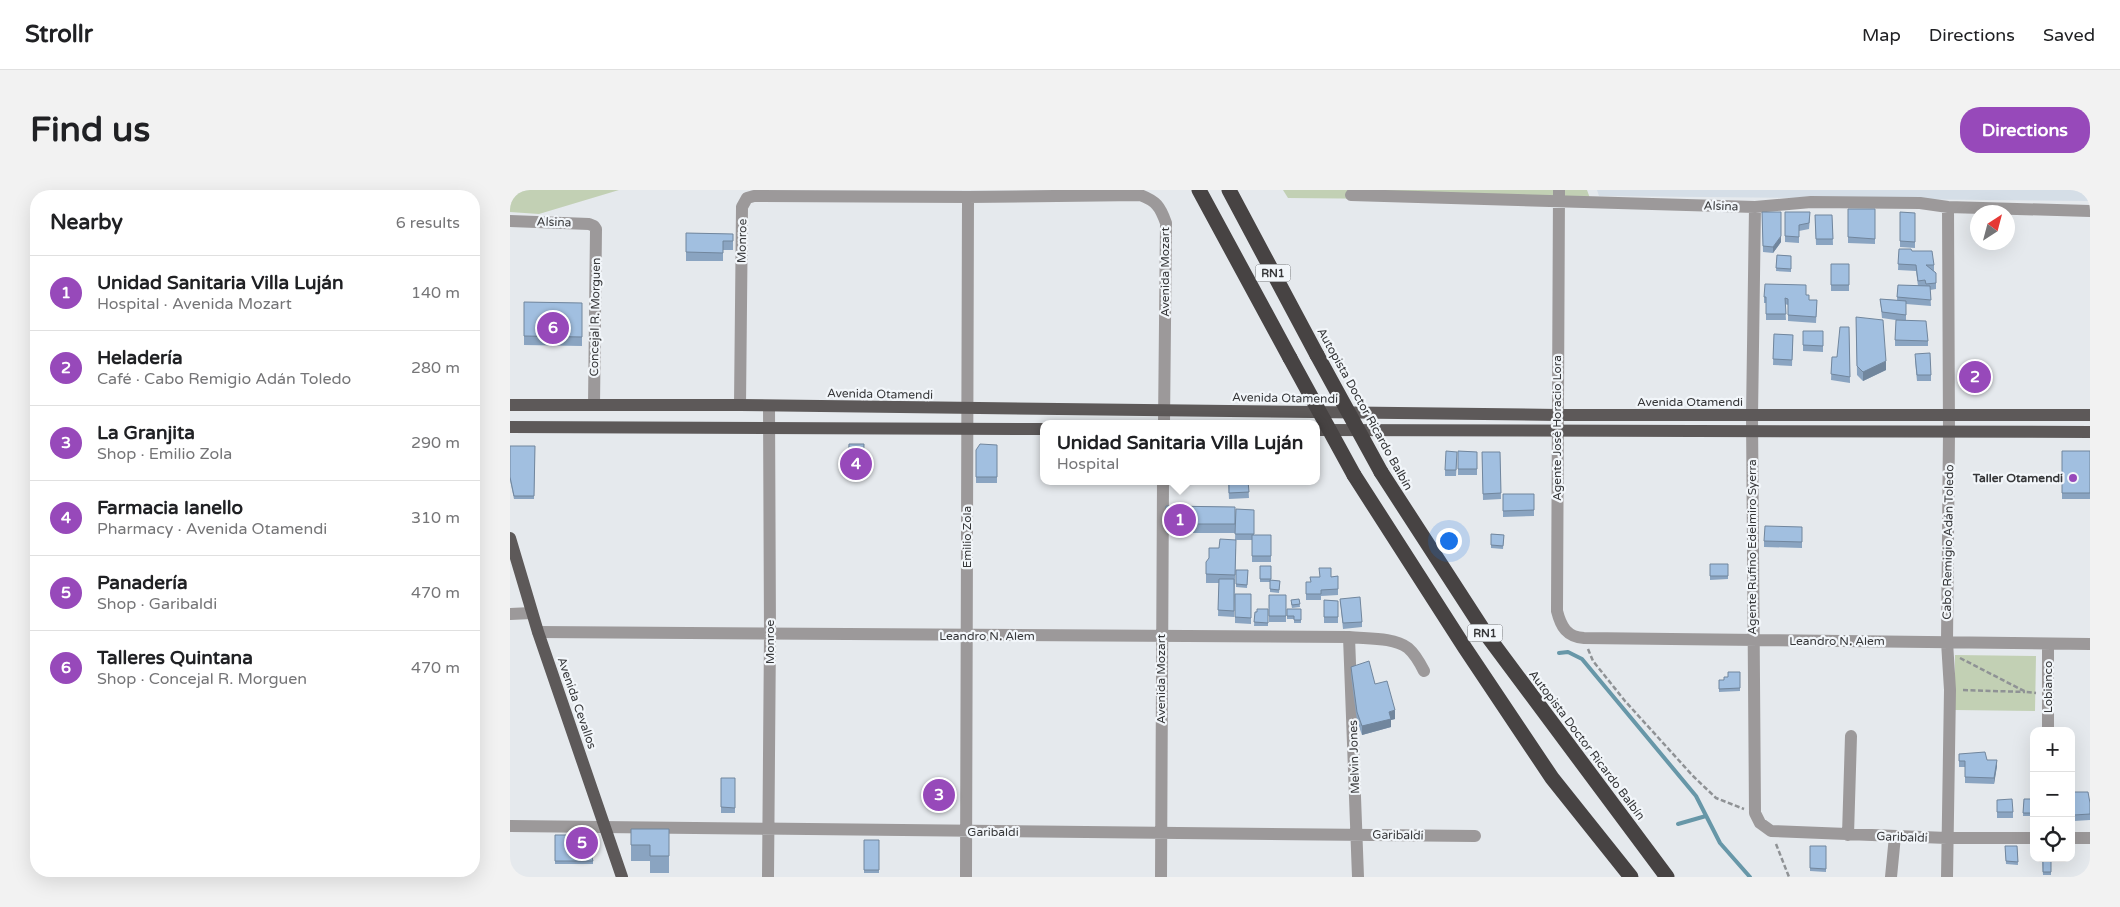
<!DOCTYPE html>
<html lang="en">
<head>
<meta charset="utf-8">
<style>
	:root { --surface:#fff; --page:#f2f2f2; --text:#202124; --muted:#757577; --line:#e0e0e0; --accent:#9749ba }
	body { margin:0; font-family:"Varela Round",sans-serif; background:var(--page); color:var(--text) }
	.controls { position:absolute; right:15px; bottom:15px; display:grid; overflow:hidden; border-radius:10px; box-shadow:0 5px 20px #0002 }
	.controls button { width:45px; height:45px; display:grid; place-items:center; padding:0; border:0; border-bottom:1px solid var(--line); background:var(--surface); color:var(--text); font:25px sans-serif }
	.compass { position:absolute; left:1460px; top:15px; width:45px; height:45px; border-radius:50%; background:var(--surface); box-shadow:0 5px 20px #0002; rotate:36deg }
	.you { position:absolute; left:938px; top:350px; width:18px; height:18px; margin:-12px; border:4px solid #fff; border-radius:50%; background:#1a73e8; box-shadow:0 0 0 8px #1a73e833 }
	.badge { display:grid; place-items:center; width:32px; height:32px; border-radius:50%; background:var(--accent); color:#fff; font-size:16px; font-weight:700 }
	.pin { position:absolute; translate:-50% -50%; border:2px solid #fff; box-shadow:0 1px 5px #0006 }
	.popup { position:absolute; left:530px; top:230px; width:280px; height:65px; box-sizing:border-box; display:grid; place-content:center; border-radius:10px; background:var(--surface); filter:drop-shadow(0 1px 4px #0005); font-size:16px; white-space:nowrap; color:var(--muted) }
	.popup b { font-size:19px; color:var(--text) }
	.popup::after { content:''; position:absolute; left:50%; top:100%; margin-left:-10px; border:10px solid transparent; border-top-color:var(--surface) }
	.list { margin:0; padding:0; list-style:none }
	h2 { display:flex; justify-content:space-between; align-items:center; height:65px; margin:0; padding:0 20px; font-size:21px }
	h2 small { font-size:16px; font-weight:400; color:var(--muted) }
	.list li { display:grid; grid-template-columns:32px 1fr auto; gap:15px; align-items:center; box-sizing:border-box; height:75px; padding:0 20px; border-top:1px solid var(--line) }
	.list b { display:block; font-size:19px; white-space:nowrap }
	.list p { margin:0; font-size:16px; white-space:nowrap; color:var(--muted) }
	.list em { font-size:16px; font-style:normal; color:var(--muted) }
	.icon { flex:none; width:28px; height:28px; fill:none; stroke:currentColor; stroke-width:2; stroke-linecap:round; stroke-linejoin:round }
	.map { position:relative; flex:none; width:1580px; height:687px; overflow:hidden; border-radius:20px }
	header { display:flex; align-items:center; gap:30px; box-sizing:border-box; height:70px; padding:0 25px; background:var(--surface); border-bottom:1px solid var(--line) }
	header strong { font-size:24px }
	nav { display:flex; gap:28px; margin-inline-start:auto; font-size:18px }
	.intro { display:flex; align-items:center; justify-content:space-between; box-sizing:border-box; height:120px; padding:0 30px }
	h1 { margin:0; font-size:35px }
	.button { padding:12px 22px; border-radius:20px; background:var(--accent); color:#fff; font-size:18px; font-weight:700 }
	main { display:flex; gap:30px; padding:0 30px }
	aside { flex:1; background:var(--surface); border-radius:20px; box-shadow:0 5px 20px #0002 }
	.map>svg:first-child { display:block }
	.built { fill:#d5dee7 }
	.green { fill:#c2d0b4 }
	.lines { fill:none; stroke-linecap:round; stroke-linejoin:round }
	.stream { stroke:#6797a8; stroke-width:4 }
	.path { stroke:#8f9295; stroke-width:2.5; stroke-dasharray:5 2.5; stroke-linecap:butt }
	.minor { stroke:#9c999a; stroke-width:12 }
	.major { stroke:#5d5959; stroke-width:12 }
	.highway { stroke:#474343; stroke-width:15 }
	.highway-bridge { stroke:#474343; stroke-width:15 }
	.wall { fill:#8aa4c1 }
	.shaded-wall { fill:#71869d }
	.building { fill:#a1bfe0; stroke:#71869d }
	.poi-dot { fill:#9749ba; stroke:#f2f6fa; stroke-width:2 }
	.labels { text-anchor:middle; dominant-baseline:central; stroke-width:4.5; stroke-linejoin:round; paint-order:stroke }
	.shield { fill:#f2f6fa; stroke:#6e7073; stroke-width:1 }
	.shield-label { font-size:11px; font-weight:bold; fill:#363739 }
	.street-label { font-size:12px; fill:#363739; stroke:#f2f6fa }
	.poi-label { font-size:12px; font-weight:bold; fill:#363739; stroke:#f2f6fa; text-anchor:end }
</style>
</head>
<body>
<header>
<strong>Strollr</strong>
<nav><a>Map</a><a>Directions</a><a>Saved</a></nav>
</header>
<div class="intro"><h1>Find us</h1><a class="button">Directions</a></div>
<main>
<aside>
<h2>Nearby<small>6 results</small></h2>
<ul class="list">
<li><span class="badge">1</span><div><b>Unidad Sanitaria Villa Luján</b><p>Hospital · Avenida Mozart</p></div><em>140 m</em></li>
<li><span class="badge">2</span><div><b>Heladería</b><p>Café · Cabo Remigio Adán Toledo</p></div><em>280 m</em></li>
<li><span class="badge">3</span><div><b>La Granjita</b><p>Shop · Emilio Zola</p></div><em>290 m</em></li>
<li><span class="badge">4</span><div><b>Farmacia Ianello</b><p>Pharmacy · Avenida Otamendi</p></div><em>310 m</em></li>
<li><span class="badge">5</span><div><b>Panadería</b><p>Shop · Garibaldi</p></div><em>470 m</em></li>
<li><span class="badge">6</span><div><b>Talleres Quintana</b><p>Shop · Concejal R. Morguen</p></div><em>470 m</em></li>
</ul>
</aside>
<div class="map">
<svg width="1580" height="687" viewBox="0 0 1580 687">
	<rect width="100%" height="100%" fill="#e5e9ed"/>
	<path class="built" d="M1087,0h493v11l-491,-5z"/>
	<path class="green" d="M0,0h109l-80,24 -29,-2z
		M773,0h304l4,11 -303,-3z
		M1445,465l81,1 -1,55 -80,-1z"/>
	<g class="lines">
		<path class="stream" d="M1049,463l9,-1 14,7 114,137 24,47 30,34
			M1168,634l28,-8"/>
		<path class="path" d="M1078,459l5,12 32,40 68,75 23,22 28,11
			M1450,468l66,34 10,1
			M1453,500l62,2
			M1266,654l13,33"/>
		<path class="minor" d="M1049,0l-2,421c4,16 10,26 27,27l506,6
			M841,5l404,12 56,-5 109,1 28,4 142,4
			M1245,17l-3,209 3,397 5,10 11,8 176,7h87
			M0,31l79,3 5,2 2,3 -2,176
			M230,215l2,-198 5,-9 7,-2 214,1 172,-2c16,6 20,11 26,28l-2,201
			M0,424l22,-1
			M28,442l811,5c18,2 44,0 59,11 7,6 12,15 16,23
			M839,447l9,240
			M1538,541v-87
			M0,636l965,10
			M1338,645l3,-99
			M1561,648h19
			M258,687l2,-243 -1,-227
			M456,687l2,-680
			M651,687l2,-396
			M1381,687l4,-41
			M1437,687l3,-187 -3,-48 2,-210 -1,-225"/>
		<path class="major" d="M0,215h230l817,10h533
			M0,237l534,2
			M806,240l774,2
			M0,348l28,94 84,245"/>
		<path class="highway" d="M689,0l91,168
			M719,0l88,165
			M871,282l105,162 181,243
			M844,285l111,173 87,130 79,99"/>
		<path class="highway-bridge" d="M807,165l64,117
			M780,168l64,117"/>
	</g>
	<path class="wall" d="M1338,19h27v35l-27,-1z
		M1252,22l19,30 -8,11 -10,-1z
		M1275,22l25,6 -1,11 -10,2v12l-14,-1z
		M1390,22l15,1v35l-15,-1z
		M1305,25h17l1,30h-17z
		M176,43l47,1v16h-10v11h-37z
		M1389,59l35,16v6l2,2v16l-6,1 1,16 -25,-2v17l22,20v5h-33v-6l7,-19 -20,-3 -2,-19 17,1 1,-15 20,1 -2,-15 -18,-1z
		M1267,65l14,1v16l-15,-1z
		M1321,74h18v27h-18z
		M1296,105l3,5h8l-1,23 -28,-2v-16l-3,-1 1,16h-20v-17h-2v-6z
		M14,112l58,1v43l-58,-1z
		M1346,127l30,53 -23,11 -6,-6z
		M1339,137l1,56 -19,-3 1,-23h5z
		M1293,141h20v21l-20,-1z
		M1264,144l19,1 -1,31 -19,-1z
		M1405,170l16,15v6h-14z
		M1461,178h8l1,14 -9,1z
		M339,254h15l-1,34h-15z
		M487,255v38h-21v-33z
		M0,256h25l-1,53h-20l-4,-19z
		M948,261l19,1v23h-19z
		M1552,261h28v48h-28z
		M972,262h18l1,47 -18,1z
		M947,268l-1,18h-11v-6z
		M718,291h20l1,17 -20,1z
		M993,304h31v22l-31,1z
		M656,316l69,1v26h-69z
		M726,319l18,1v25h17v27h-19v-22h-17z
		M1292,337v21l-38,-1v-6z
		M981,344l13,1 -1,14 -12,-1z
		M709,358l17,1 -2,68 -16,-1 1,-33h-13v-21z
		M1200,374h18v15l-18,1z
		M750,376h11v14l9,1 -1,12 -9,-1v-10h-10z
		M726,380h12l-1,18 -11,-1z
		M828,386v19l-17,1v4h-15v-18h5l20,-5z
		M725,404h16v30l-16,-1z
		M759,405h17v27h-17z
		M789,409l1,8 -8,1 -1,-5z
		M830,409l22,23v5l-19,2z
		M814,410l14,1v22h-14z
		M758,419v17h-14l1,-14z
		M777,419h14v14h-7v-4h-7z
		M841,477l24,17 20,35 -4,1v7l-29,8 -5,-14 -6,-45z
		M1230,482v19l-21,1v-12h5z
		M1449,564l28,6 10,6 -3,18 -29,-1v-16h-6z
		M225,588v35h-14v-6z
		M421,591h16v22h-16z
		M1564,602l16,11v17l-16,1z
		M1514,609h10v17h-11z
		M1487,610l16,12v6h-16z
		M121,639h38v44h-19v-12h-19z
		M45,645l38,26v3h-38z
		M354,650h15v33h-15z
		M1300,656h16v26l-16,-1z
		M1495,656h12l1,19 -12,-1z
		M1532,668h9v17h-8z"/>
	<path class="shaded-wall" d="M1271,46v6l-8,11v-6z
		M1376,171v9l-23,11v-9z
		M885,520v9l-4,1v7l-29,8v-9l27,-14z
		M1487,570v6l-3,18v-6z"/>
	<path class="building" d="M1338,19h27v30l-27,-2z
		M1252,22h19v24l-8,11 -10,-1z
		M1275,22h25l-1,11 -10,2v12l-14,-1z
		M1390,22l15,1v29l-15,-1z
		M1305,25h17l1,24h-17z
		M176,43l47,1v7h-10v12l-37,-1z
		M1389,59h12l1,2h20l2,14h-8l10,8v10l-10,1 -1,-4 -7,1 -2,-16 -18,-1z
		M1267,65l14,1v13l-15,-1z
		M1321,74h18v21h-18z
		M1255,94l41,1v10h3v5h8l-1,17 -28,-2v-16l-3,-1 1,16h-20v-17h-2z
		M1388,95l32,1 1,14 -34,-3z
		M1370,109l26,2v14l-24,-3z
		M14,112l58,1v34l-58,-1z
		M1346,127l27,3 3,41 -23,11 -6,-6z
		M1386,130l30,1 2,20 -33,-1z
		M1330,137h9l1,50 -19,-3 1,-17h5z
		M1293,141h20v15l-20,-1z
		M1264,144l19,1 -1,25 -19,-1z
		M1420,163l1,22h-14l-2,-21z
		M1461,178h8l1,11 -9,1z
		M339,254h15l-1,28h-15z
		M470,254l17,1v32h-21v-27z
		M0,256h25l-1,50h-20l-4,-19z
		M936,261l11,1 -1,18h-11z
		M948,261l19,1v17h-19z
		M1552,261h28v42h-28z
		M972,262h18l1,41 -18,1z
		M719,291h19l1,11 -20,1z
		M993,304h31v16l-31,1z
		M656,316l69,1v17h-69z
		M726,319l18,1v24h-19z
		M1255,336l37,1v15l-38,-1z
		M981,344l13,1 -1,11 -12,-1z
		M742,345h19v21h-19z
		M710,349l16,1 -1,35 -29,-1v-12l3,-4v-10h10z
		M1200,374h18v12h-18z
		M750,376h11v13h-11z
		M809,378h12v9l7,-1v13l-17,1v4h-15v-12h5l-1,-5h10z
		M726,380h12l-1,15 -11,-1z
		M709,389h15v32l-16,-1z
		M760,390l10,1 -1,9 -9,-1z
		M725,404h16v24l-16,-1z
		M759,405h17v21h-17z
		M850,407l2,25 -19,1 -3,-24z
		M789,409l1,5 -8,1 -1,-5z
		M814,410l14,1v16h-14z
		M747,419h11v14l-14,-1 1,-10h2z
		M777,419h14v11h-7v-4h-7z
		M859,471l6,23 12,-3 8,29 -6,2 2,7 -29,7 -5,-14 -6,-45z
		M1218,482h12v16l-21,1v-9h5v-3h4z
		M1475,562l2,8h10l-3,18 -29,-1v-16h-6v-7z
		M211,588h14v30l-14,-1z
		M421,591h16v16h-16z
		M1561,591h1l1,9h-2z
		M1564,602h14l2,11v11l-16,1z
		M1502,609l1,13h-16v-12z
		M1514,609h10v14h-11z
		M121,639h38v27h-19v-11h-19z
		M45,645h28l4,3 6,23h-38z
		M354,650h15v30h-15z
		M1300,656h16v23l-16,-1z
		M1495,656h12l1,16 -12,-1z
		M1533,668h8v14h-8z"/>
	<circle class="poi-dot" cx="1563" cy="288" r="5"/>
	<g class="labels">
		<g class="shield">
			<rect x="745.5" y="74.5" width="35" height="17" rx="4"/>
			<rect x="957.5" y="434.5" width="35" height="17" rx="4"/>
		</g>
		<g class="shield-label">
			<text x="763" y="83">RN1</text>
			<text x="975" y="443">RN1</text>
		</g>
		<g class="street-label">
			<text transform="translate(1211 16) rotate(2)">Alsina</text>
			<text transform="translate(44 32) rotate(2)">Alsina</text>
			<text transform="translate(232 51) rotate(-89)">Monroe</text>
			<text transform="translate(655 82) rotate(-90)">Avenida Mozart</text>
			<text transform="translate(85 127) rotate(-89)">Concejal R. Morguen</text>
			<text transform="translate(370 204) rotate(1)">Avenida Otamendi</text>
			<text transform="translate(775 208) rotate(1)">Avenida Otamendi</text>
			<text x="1180" y="212">Avenida Otamendi</text>
			<text transform="translate(855 219) rotate(61)">Autopista Doctor Ricardo Balbín</text>
			<text transform="translate(1047 238) rotate(-90)">Agente José Horacio Lora</text>
			<text transform="translate(457 347) rotate(-90)">Emilio Zola</text>
			<text transform="translate(1438 352) rotate(-89)">Cabo Remigio Adán Toledo</text>
			<text transform="translate(1242 357) rotate(-90)">Agente Rufino Edelmiro Syerra</text>
			<text x="477" y="446">Leandro N. Alem</text>
			<text x="1327" y="451">Leandro N. Alem</text>
			<text transform="translate(260 452) rotate(-90)">Monroe</text>
			<text transform="translate(651 489) rotate(-90)">Avenida Mozart</text>
			<text transform="translate(1538 497) rotate(-90)">Lobianco</text>
			<text transform="translate(67 513) rotate(71)">Avenida Cevallos</text>
			<text transform="translate(1077 555) rotate(53)">Autopista Doctor Ricardo Balbín</text>
			<text transform="translate(844 567) rotate(-92)">Melvin Jones</text>
			<text x="483" y="642">Garibaldi</text>
			<text transform="translate(888 645) rotate(1)">Garibaldi</text>
			<text transform="translate(1392 647) rotate(2)">Garibaldi</text>
		</g>
		<g class="poi-label">
			<text x="1553" y="288">Taller Otamendi</text>
		</g>
	</g>
</svg>
<div class="controls">
<button>+</button>
<button>−</button>
<button><svg class="icon" aria-label="locate" viewBox="0 0 24 24"><circle cx="12" cy="12" r="6"/><path d="M12 2v4M12 18v4M2 12h4M18 12h4"/></svg></button>
</div>
<svg class="compass" viewBox="-18 -18 36 36"><path d="M0-13l5 13h-10z" fill="#e53935"/><path d="M0 13l5-13h-10z" fill="#757577"/></svg>
<div class="you"></div>
<div class="pin badge" style="left:670px;top:330px">1</div>
<div class="popup"><b>Unidad Sanitaria Villa Luján</b>Hospital</div>
<div class="pin badge" style="left:1465px;top:187px">2</div>
<div class="pin badge" style="left:429px;top:605px">3</div>
<div class="pin badge" style="left:346px;top:274px">4</div>
<div class="pin badge" style="left:72px;top:653px">5</div>
<div class="pin badge" style="left:43px;top:138px">6</div>
</div>
</main>
</body>
</html>
